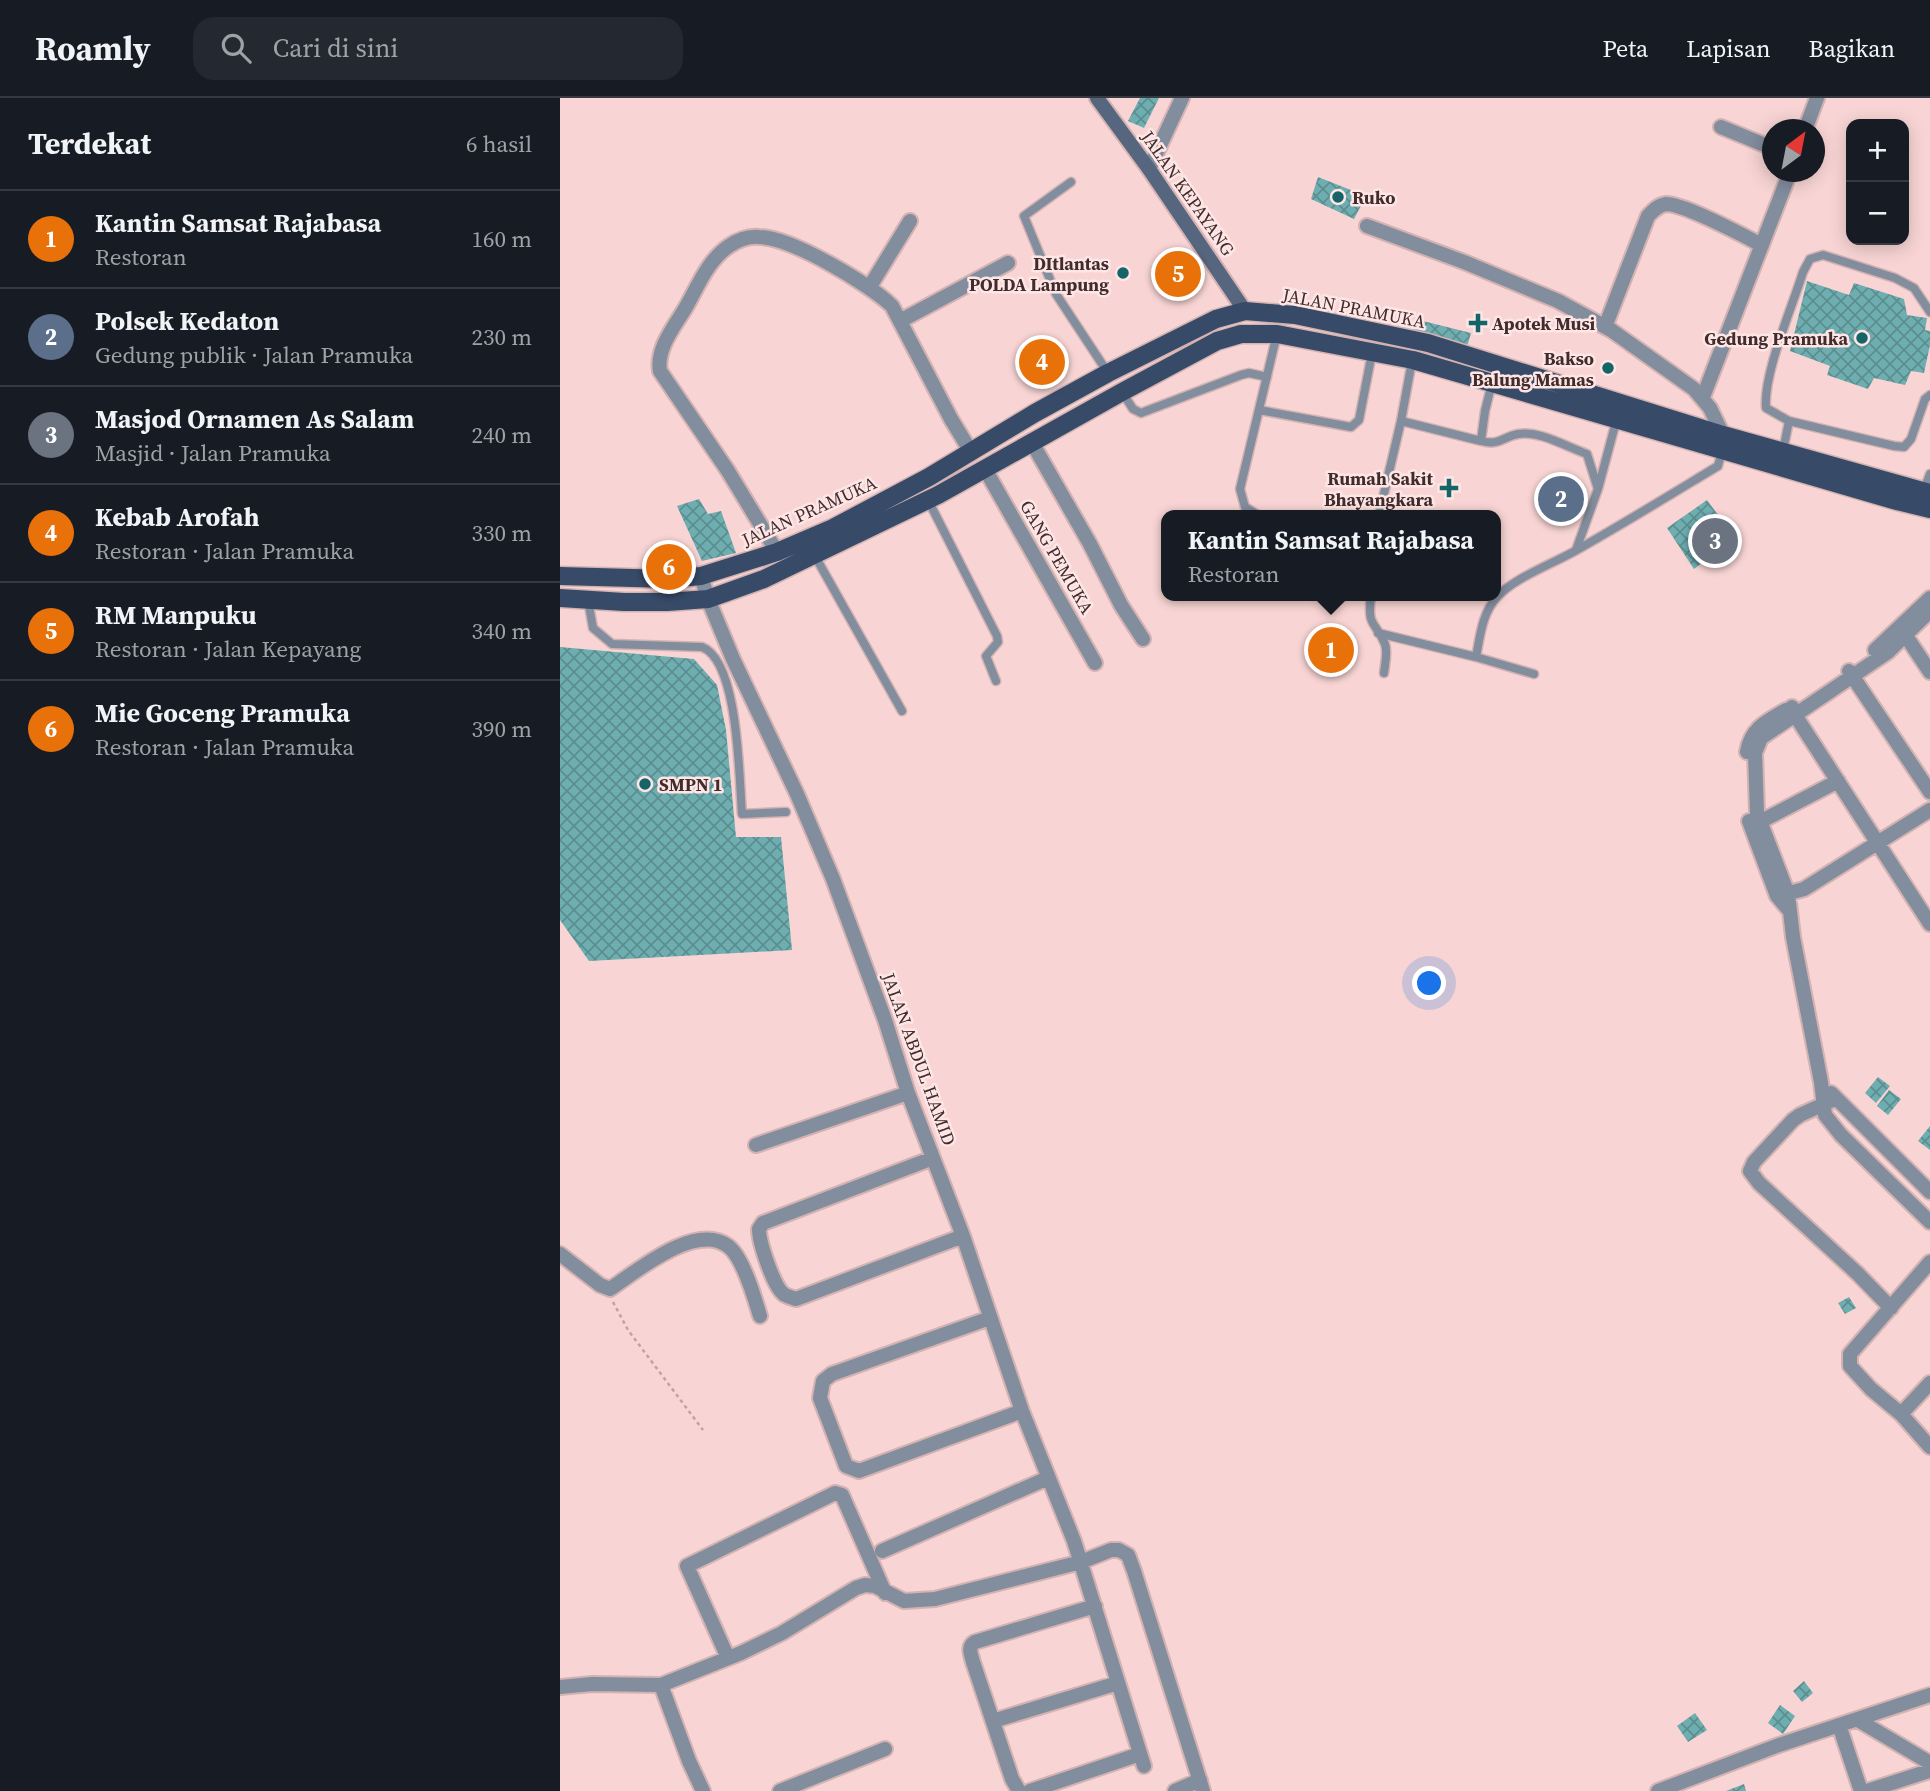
<!DOCTYPE html>
<html lang="id">
<head>
<meta charset="utf-8">
<style>
	:root { --surface:#171b24; --page:#242831; --text:#f1f3f6; --muted:#9ea1a6; --line:#363941; --accent:#ea580c }
	body { margin:0; font-family:"Source Serif 4",serif; background:var(--page); color:var(--text) }
	.controls { position:absolute; right:21px; top:21px; display:grid; overflow:hidden; border-radius:14px; box-shadow:0 4px 18px #0003 }
	.controls button { width:63px; height:63px; display:grid; place-items:center; padding:0; border:0; border-bottom:2px solid var(--line); background:var(--surface); color:var(--text); font:35px sans-serif }
	.compass { position:absolute; left:1202px; top:21px; width:63px; height:63px; border-radius:50%; background:var(--surface); box-shadow:0 4px 18px #0003; rotate:32deg }
	.you { position:absolute; left:870px; top:886px; width:24px; height:24px; margin:-18px; border:5px solid #fff; border-radius:50%; background:#1a73e8; box-shadow:0 0 0 10px #1a73e833 }
	.badge { display:grid; place-items:center; width:46px; height:46px; border-radius:50%; background:var(--accent); color:#fff; font-size:23px; font-weight:700 }
	.pin { position:absolute; translate:-50% -50%; border:4px solid #fff; box-shadow:0 2px 7px #0006 }
	.popup { position:absolute; left:601px; top:412px; width:340px; height:91px; box-sizing:border-box; display:grid; place-content:center; border-radius:14px; background:var(--surface); filter:drop-shadow(0 2px 5px #0005); font-size:23px; white-space:nowrap; color:var(--muted) }
	.popup b { font-size:26px; color:var(--text) }
	.popup::after { content:''; position:absolute; left:50%; top:100%; margin-left:-14px; border:14px solid transparent; border-top-color:var(--surface) }
	.list { margin:0; padding:0; list-style:none }
	h2 { display:flex; justify-content:space-between; align-items:center; height:91px; margin:0; padding:0 28px; font-size:30px }
	h2 small { font-size:23px; font-weight:400; color:var(--muted) }
	.list li { display:grid; grid-template-columns:46px 1fr auto; gap:21px; align-items:center; box-sizing:border-box; height:98px; padding:0 28px; border-top:2px solid var(--line) }
	.list b { display:block; font-size:26px; white-space:nowrap }
	.list p { margin:0; font-size:23px; white-space:nowrap; color:var(--muted) }
	.list em { font-size:23px; font-style:normal; color:var(--muted) }
	.icon { flex:none; width:38px; height:38px; fill:none; stroke:currentColor; stroke-width:2; stroke-linecap:round; stroke-linejoin:round }
	.map { position:relative; flex:none; width:1370px; height:1693px; overflow:hidden }
	header { display:flex; align-items:center; gap:42px; box-sizing:border-box; height:98px; padding:0 35px; background:var(--surface); border-bottom:2px solid var(--line) }
	header strong { font-size:33px }
	nav { display:flex; gap:38px; margin-inline-start:auto; font-size:24px }
	.search { width:490px; height:63px; background:var(--page); display:flex; align-items:center; gap:18px; box-sizing:border-box; padding:0 24px; border-radius:21px; color:var(--muted); font-size:26px }
	main { display:flex }
	aside { flex:1; background:var(--surface) }
	.map>svg:first-child { display:block }
	.building { fill:url(#building-cross-hatch) }
	.lines { fill:none; stroke-linecap:round; stroke-linejoin:round }
	.lane-casing { stroke:#d3b3b2; stroke-width:11 }
	.street-casing { stroke:#d3b3b2; stroke-width:18 }
	.secondary-casing { stroke:#d3b3b2; stroke-width:18 }
	.primary-casing { stroke:#d3b3b2; stroke-width:21 }
	.path { stroke:#c1a2a1; stroke-width:2.5; stroke-dasharray:3.5 3.5; stroke-linecap:butt }
	.lane { stroke:#828d9e; stroke-width:8 }
	.street { stroke:#828d9e; stroke-width:14 }
	.secondary { stroke:#56667e; stroke-width:14 }
	.primary { stroke:#374a67; stroke-width:18 }
	.poi-dot { fill:#156468; stroke:#fde6e5; stroke-width:2.5 }
	.labels { text-anchor:middle; dominant-baseline:central; stroke-width:5; stroke-linejoin:round; paint-order:stroke }
	.street-label { font-size:18px; fill:#412b2b; stroke:#fde6e5 }
	.poi-label { font-size:18px; font-weight:bold; fill:#412b2b; stroke:#fde6e5; text-anchor:end }
</style>
</head>
<body>
<header>
<strong>Roamly</strong>
<div class="search"><svg class="icon" aria-label="search" viewBox="0 0 24 24"><circle cx="10" cy="10" r="6"/><path d="M15 15l6 6"/></svg>Cari di sini</div>
<nav><a>Peta</a><a>Lapisan</a><a>Bagikan</a></nav>
</header>
<main>
<aside>
<h2>Terdekat<small>6 hasil</small></h2>
<ul class="list">
<li><span class="badge" style="background:#e8710a">1</span><div><b>Kantin Samsat Rajabasa</b><p>Restoran</p></div><em>160 m</em></li>
<li><span class="badge" style="background:#5c6f8a">2</span><div><b>Polsek Kedaton</b><p>Gedung publik · Jalan Pramuka</p></div><em>230 m</em></li>
<li><span class="badge" style="background:#6b7280">3</span><div><b>Masjod Ornamen As Salam</b><p>Masjid · Jalan Pramuka</p></div><em>240 m</em></li>
<li><span class="badge" style="background:#e8710a">4</span><div><b>Kebab Arofah</b><p>Restoran · Jalan Pramuka</p></div><em>330 m</em></li>
<li><span class="badge" style="background:#e8710a">5</span><div><b>RM Manpuku</b><p>Restoran · Jalan Kepayang</p></div><em>340 m</em></li>
<li><span class="badge" style="background:#e8710a">6</span><div><b>Mie Goceng Pramuka</b><p>Restoran · Jalan Pramuka</p></div><em>390 m</em></li>
</ul>
</aside>
<div class="map">
<svg width="1370" height="1693" viewBox="0 0 1370 1693">
	<defs>
		<pattern id="building-cross-hatch" width="8" height="8" patternUnits="userSpaceOnUse" patternTransform="scale(1.75)"><rect width="8" height="8" fill="#6eaeb1"/><path d="M0 0l8 8M0 8l8-8" fill="none" stroke="#5c8e90"/></pattern>
	</defs>
	<rect width="100%" height="100%" fill="#f8d5d4"/>
	<path class="building" d="M580,0h19l-15,30 -16,-7z
		M758,79l48,19 -12,23 -43,-20z
		M1247,183l42,14 5,-12 50,16 3,16 20,3 -2,12 5,1v14l-6,28 -13,-2 -6,14 -31,-7 -6,11 -41,-14 3,-9 -40,-15z
		M855,221l56,14 -4,14 -54,-13z
		M139,401l9,15 13,-3 15,42 -34,8 -25,-55z
		M1147,402l28,38 -41,31 -27,-41z
		M0,549l134,12 23,26 9,45 10,107h45l11,113 -203,11 -29,-41z
		M1318,979l12,9 -14,17 -11,-10z
		M1329,992l12,9 -13,16 -11,-9z
		M1370,1028v24l-12,-9z
		M1289,1199l7,11 -11,6 -7,-11z
		M1244,1583l9,12 -11,9 -9,-11z
		M1220,1607l15,11 -12,18 -15,-11z
		M1135,1615l12,17 -19,12 -11,-16z
		M1184,1686l2,7h-20z"/>
	<g class="lines">
		<g class="lane-casing">
			<path id="lane" d="M511,84l-47,34 32,78 52,79
				M562,294l11,17 8,4 100,-38 8,-2 18,4
				M699,312l92,17 8,-7 13,-67
				M841,323l80,20 4,-30 7,-28
				M1229,323l-23,-13c-3,-34 26,-100 37,-136l7,-13 13,-4 72,23 19,10 16,24
				M921,343c19,5 21,-4 37,-7 21,-4 49,13 69,20l11,35 -22,61
				M1223,353l6,-30 105,25 10,1 7,-8 14,-40 5,-4
				M1038,391l19,-71
				M1364,392l6,-16
				M368,402l69,136 1,6 -12,14 10,25
				M698,417l-13,-8 -5,-18 37,-155
				M819,417l22,-94 11,-60
				M255,458l87,155
				M811,498c-4,32 4,24 14,48 3,8 0,20 -1,29
				M28,502l5,28 19,16 90,3c37,14 37,132 40,167l44,-2
				M818,535l98,24 58,17
				M916,559c4,-20 6,-44 21,-60 17,-19 55,-33 78,-46 48,-27 95,-56 143,-85l4,-15"/>
		</g>
		<g class="street-casing">
			<path id="street" d="M1161,29l51,21
				M1245,32l12,-32
				M589,71l33,-71
				M807,128l97,36 94,39 53,29 83,59 16,19 13,27v7
				M309,190l41,-67
				M340,223l108,-58
				M1045,229l43,-111c5,-5 10,-11 18,-12 19,0 76,31 96,41
				M1143,299l87,-225
				M471,343l59,103 31,61 22,34
				M425,371l110,194
				M217,454l-49,-81 -68,-100c-4,-23 15,-45 26,-64 12,-21 22,-47 43,-61 9,-6 20,-10 30,-9 32,0 110,47 133,69l59,113 20,33
				M141,478l7,23 25,60 64,135 36,85 52,141 23,73 55,143 59,175 52,130 70,225
				M1370,513l-42,41 -127,86 -6,15 2,60 31,81 5,43 28,145 4,33 16,20 89,87
				M1342,532l28,42
				M1315,552l55,-52
				M1289,573l81,121
				M1232,609l3,8 135,209
				M1187,654c4,-24 20,-31 39,-42
				M1189,723l28,75 11,13
				M1192,728l86,-45
				M1222,797l22,-6 126,-79
				M1271,995l99,99
				M1275,1001l-35,16 -7,5 -39,42 -4,9 9,12 99,91 33,34
				M196,1047l152,-52
				M373,1060l-170,65 -4,6c0,13 15,60 26,66 4,2 8,3 11,4l167,-63
				M0,1156l40,31 10,4c27,-18 85,-67 118,-43 15,11 27,53 32,70
				M1370,1164l-80,92v12l21,23 30,25 29,33
				M430,1220l-158,56 -9,7 -3,17 26,68 13,5 163,-60
				M1341,1316l29,-31
				M322,1453l166,-73
				M168,1560l-41,-92 148,-73 7,2 43,98
				M101,1587l80,-32 41,-20 74,-45 9,-3 10,1 29,15 31,-2 146,-37 30,-12h8l9,5 6,16 69,220
				M0,1589l32,-3 69,1 28,76 14,30
				M1298,1622l72,43
				M433,1623l125,-38
				M1279,1627l22,66
				M220,1693l105,-42
				M459,1693l-7,-12 -39,-117c-2,-8 -6,-15 2,-20l120,-36
				M470,1693l110,-37
				M615,1693l25,-11
				M1098,1693l121,-46 151,-50
				M1307,1693l62,-20"/>
		</g>
		<g class="secondary-casing">
			<path id="secondary" d="M537,0l52,71 96,142"/>
		</g>
		<g class="primary-casing">
			<path id="primary" d="M0,478l109,3 32,-3 76,-24 56,-24 96,-51 106,-64 73,-40 108,-54 29,-8 50,4 133,28 295,92 207,58
				M0,500l64,4h43l41,-3 56,-20 174,-84 184,-103 95,-51 24,-7h36l136,26 484,141 33,8"/>
		</g>
		<path class="path" d="M53,1204l15,28 75,100"/>
		<use href="#lane" class="lane"/>
		<use href="#street" class="street"/>
		<use href="#secondary" class="secondary"/>
		<use href="#primary" class="primary"/>
	</g>
	<g class="poi-dot">
		<circle cx="778" cy="99" r="7"/>
		<circle cx="563" cy="175" r="7"/>
		<path d="M914.5 214.5h7v7h7v7h-7v7h-7v-7h-7v-7h7z"/>
		<circle cx="1302" cy="240" r="7"/>
		<circle cx="1048" cy="270" r="7"/>
		<path d="M885.5 379.5h7v7h7v7h-7v7h-7v-7h-7v-7h7z"/>
		<circle cx="85" cy="686" r="7"/>
	</g>
	<g class="labels">
		<g class="street-label">
			<text transform="translate(628 95) rotate(55)">JALAN KEPAYANG</text>
			<text transform="translate(794 210) rotate(11)">JALAN PRAMUKA</text>
			<text transform="translate(249 413) rotate(-24)">JALAN PRAMUKA</text>
			<text transform="translate(497 459) rotate(60)">GANG PEMUKA</text>
			<text transform="translate(359 961) rotate(70)">JALAN ABDUL HAMID</text>
		</g>
		<g class="poi-label">
			<text x="792" y="99" text-anchor="start">Ruko</text>
			<text x="549" y="165">DItlantas<tspan x="549" dy="21">POLDA Lampung</tspan></text>
			<text x="932" y="225" text-anchor="start">Apotek Musi</text>
			<text x="1288" y="240">Gedung Pramuka</text>
			<text x="1034" y="260">Bakso<tspan x="1034" dy="21">Balung Mamas</tspan></text>
			<text x="873" y="380">Rumah Sakit<tspan x="873" dy="21">Bhayangkara</tspan></text>
			<text x="99" y="686" text-anchor="start">SMPN 1</text>
		</g>
	</g>
</svg>
<div class="controls">
<button>+</button>
<button>−</button>
</div>
<svg class="compass" viewBox="-18 -18 36 36"><path d="M0-13l5 13h-10z" fill="#e53935"/><path d="M0 13l5-13h-10z" fill="#9ea1a6"/></svg>
<div class="you"></div>
<div class="pin badge" style="left:771px;top:552px;background:#e8710a">1</div>
<div class="popup"><b>Kantin Samsat Rajabasa</b>Restoran</div>
<div class="pin badge" style="left:1001px;top:401px;background:#5c6f8a">2</div>
<div class="pin badge" style="left:1155px;top:443px;background:#6b7280">3</div>
<div class="pin badge" style="left:482px;top:264px;background:#e8710a">4</div>
<div class="pin badge" style="left:618px;top:176px;background:#e8710a">5</div>
<div class="pin badge" style="left:109px;top:469px;background:#e8710a">6</div>
</div>
</main>
</body>
</html>
